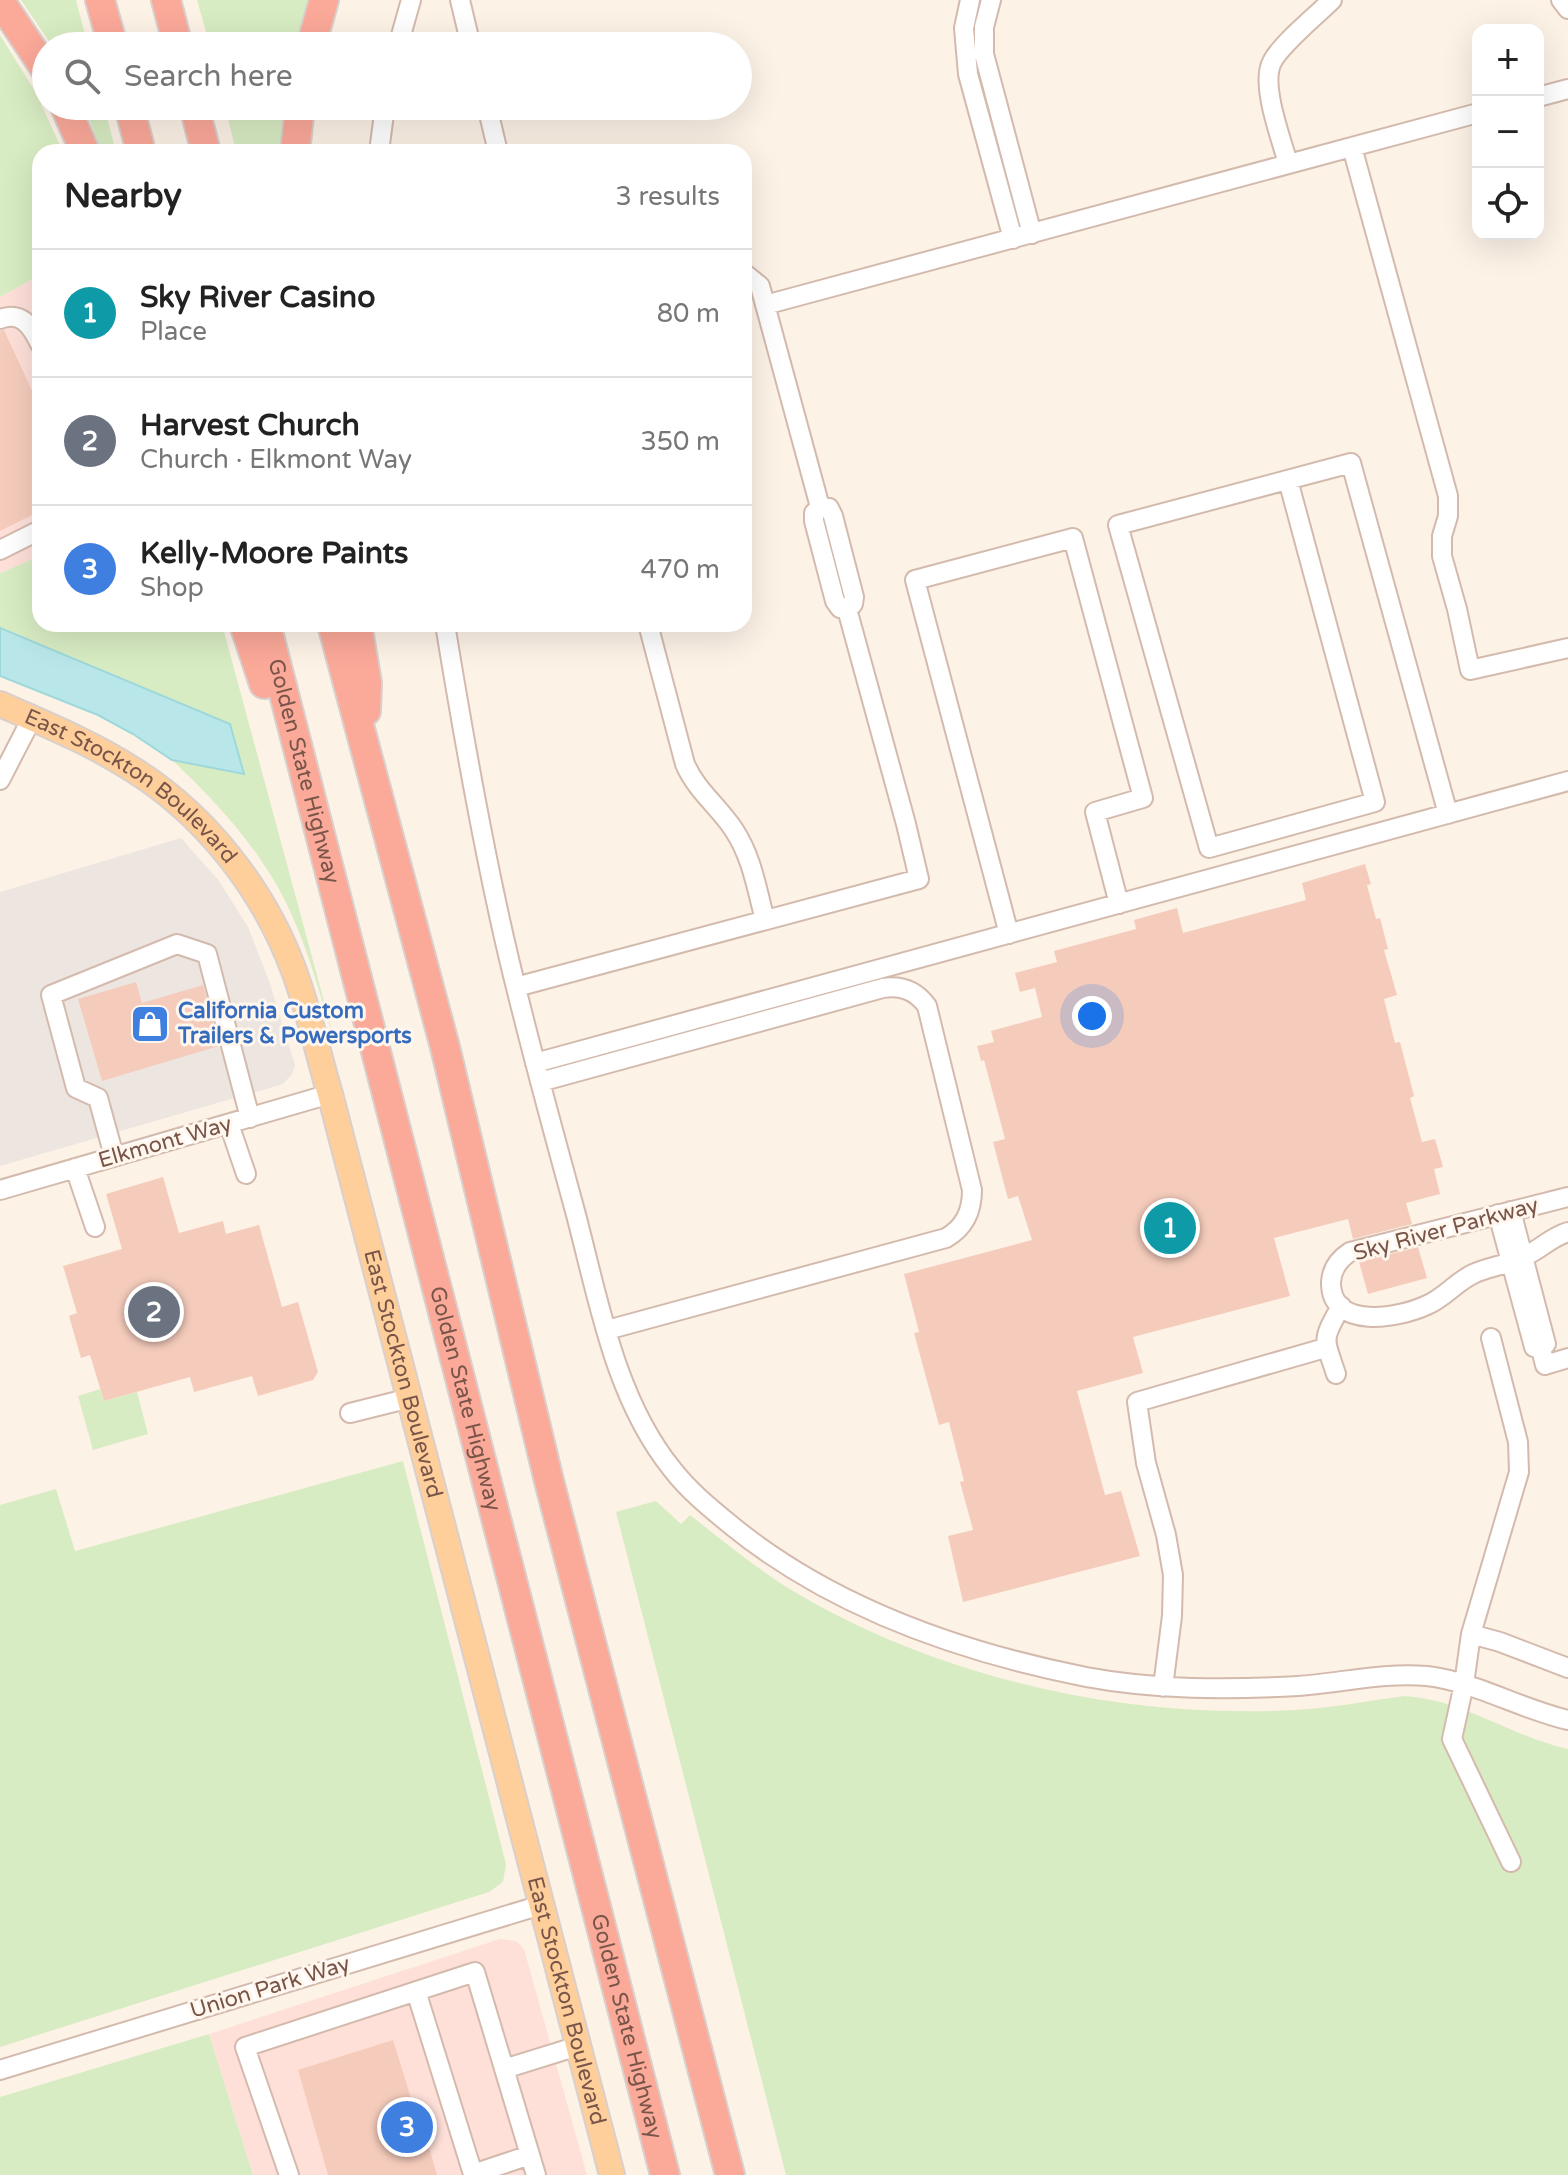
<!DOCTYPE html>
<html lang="en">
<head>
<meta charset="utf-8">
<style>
	:root { --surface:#fff; --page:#f6f6f6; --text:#222; --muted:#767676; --line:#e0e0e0; --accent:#ee5945 }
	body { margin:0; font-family:"Varela Round",sans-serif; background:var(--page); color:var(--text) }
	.controls { position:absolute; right:24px; top:24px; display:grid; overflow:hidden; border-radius:16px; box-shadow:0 8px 32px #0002 }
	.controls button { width:72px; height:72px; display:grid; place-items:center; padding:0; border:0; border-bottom:2px solid var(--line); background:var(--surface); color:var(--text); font:40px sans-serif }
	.you { position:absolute; left:1092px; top:1016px; width:28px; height:28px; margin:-20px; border:6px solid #fff; border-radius:50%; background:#1a73e8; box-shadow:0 0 0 12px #1a73e833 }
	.badge { display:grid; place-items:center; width:52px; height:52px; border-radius:50%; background:var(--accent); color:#fff; font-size:26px; font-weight:700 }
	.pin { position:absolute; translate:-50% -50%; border:4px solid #fff; box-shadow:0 2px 8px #0006 }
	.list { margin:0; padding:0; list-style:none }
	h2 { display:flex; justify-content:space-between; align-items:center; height:104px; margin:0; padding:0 32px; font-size:34px }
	h2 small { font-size:26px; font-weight:400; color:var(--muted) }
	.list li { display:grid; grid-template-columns:52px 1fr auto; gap:24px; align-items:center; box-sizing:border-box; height:128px; padding:0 32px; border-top:2px solid var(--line) }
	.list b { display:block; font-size:30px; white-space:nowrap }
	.list p { margin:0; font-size:26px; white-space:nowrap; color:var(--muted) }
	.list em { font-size:26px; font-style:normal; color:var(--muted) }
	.icon { flex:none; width:44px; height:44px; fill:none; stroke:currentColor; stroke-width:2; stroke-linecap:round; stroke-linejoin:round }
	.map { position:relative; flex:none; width:1568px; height:2175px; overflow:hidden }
	.search { position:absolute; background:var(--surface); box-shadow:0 8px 32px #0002; left:32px; top:32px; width:720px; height:88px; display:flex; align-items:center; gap:20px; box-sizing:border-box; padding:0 28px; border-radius:44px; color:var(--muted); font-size:30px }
	.panel { position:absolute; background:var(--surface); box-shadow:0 8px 32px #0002; left:32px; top:144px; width:720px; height:488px; border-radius:24px }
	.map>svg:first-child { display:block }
	.commercial { fill:#fee0d9 }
	.industrial { fill:#ede5e0 }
	.green { fill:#d8ecc3 }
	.water { fill:#b9e7e9; stroke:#9ed8db; stroke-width:2 }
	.building { fill:#f5ccbc }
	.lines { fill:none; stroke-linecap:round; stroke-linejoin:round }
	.minor-casing { stroke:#d3baad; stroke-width:22 }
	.major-casing { stroke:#d9cfcc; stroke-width:28 }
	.highway-casing { stroke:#d9cfcc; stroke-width:32 }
	.minor { stroke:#fff; stroke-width:18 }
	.major { stroke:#ffcf9b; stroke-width:24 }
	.highway { stroke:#fba999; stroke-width:28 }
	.labels { text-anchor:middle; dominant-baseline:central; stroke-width:6; stroke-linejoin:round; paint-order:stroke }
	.street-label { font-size:22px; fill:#795549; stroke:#fff6ed }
	.shop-label { font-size:22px; font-weight:bold; fill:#366cbe; stroke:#fff6ed; text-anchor:start }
</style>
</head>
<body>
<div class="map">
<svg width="1568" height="2175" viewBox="0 0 1568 2175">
	<rect width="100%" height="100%" fill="#fdf2e6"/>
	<path class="commercial" d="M40,275v281l-40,17v-276z
		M500,1939l16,2 8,8 63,226h-334l-44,-141z"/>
	<path class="industrial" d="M181,838l38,43 29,46 21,54 26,84 -3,9 -9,10 -283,82v-274z"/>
	<path class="green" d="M21,0h55l12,46h-36z
		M197,0h113l-12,46h-88z
		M0,35l36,58 27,59h-23v123l-40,22z
		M84,106h20l12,46h-14z
		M225,106h61l-5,46h-45z
		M40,556v68h182l113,418c-13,-40 -24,-83 -41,-122 -26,-62 -74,-115 -122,-160l71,14 -13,-50 -230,-96v-55z
		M100,1389l4,12 33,-9 11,42 -55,16 -15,-54z
		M403,1461l103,403 -3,18 -14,10 -489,155v-542l56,-16 19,62z
		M656,1501l25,23 9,-9c33,26 67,54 103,76 148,88 330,128 502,119 36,-2 73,-9 109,-14 59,3 108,41 164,53v426h-782l-170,-663z
		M209,2034l44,141h-253v-78z"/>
	<path class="water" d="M0,628l230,96 14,50 -72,-14 -39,-26 -35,-19 -98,-39z"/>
	<path class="building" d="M4,330l36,78v103l-40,20v-200z
		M1365,864l6,20 -4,1 9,34 4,-1 8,31 -4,1 13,45 -13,4 11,44 5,-1 14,54 -4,2 12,44 13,-3 8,28 -9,2 6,25 -34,9 6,21 -59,15 -5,-20 -74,19 16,58 -157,41 10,36 -66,18 28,104 16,-4 19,65 -177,46 -15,-66 25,-6 -13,-48 4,-1 -15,-59 -10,3 -25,-92 5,-1 -15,-58 128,-34 -14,-44 -10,3 -15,-57 12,-3 -21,-79 -3,1 -4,-15 17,-4 -3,-11 51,-14 -7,-29 -15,4 -5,-19 42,-11 -3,-11 82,-22 -2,-9 43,-12 6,25 123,-33 -4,-17z
		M136,982l6,21 61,-18 16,61 -117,35 -24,-82z
		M163,1177l16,56 44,-12 3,13 33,-9 23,82 16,-5 20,70 -5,8 -55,16 -6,-20 -58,16 -4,-15 -86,24 -14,-46 -9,3 -12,-42 8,-3 -14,-47 59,-17 -16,-55z
		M1418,1247l9,31 -59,16 -9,-32z
		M393,2040l23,74 8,-2 8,27 -5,1 10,35h-109l-30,-105z"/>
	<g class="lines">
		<g class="minor-casing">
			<path id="minor" d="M460,0l11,46
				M970,0l-6,28 4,46 45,165
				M991,0l-7,27v27l48,180
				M1561,0l7,9
				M398,46l13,-46
				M1538,97l30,-8
				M487,106l11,46
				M1352,147l96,349v20l-6,20v20l15,53 13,61 98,-22
				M379,152l6,-46
				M1288,164c-6,-24 -28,-79 -16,-102 9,-18 44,-46 60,-62
				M744,273l16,13 60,221
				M765,305l713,-192
				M0,319c21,-8 31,6 40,25
				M1288,480l87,322 -166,46 -91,-323 233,-62 97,351
				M820,507l9,1 4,8 21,81 -1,7 -6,5
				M820,507l-6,6v8l21,80 5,7 7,1
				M0,550l40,-20
				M445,624c17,104 35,207 58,309 21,93 47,186 72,278 23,86 39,186 97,258 17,22 38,39 60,57 101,82 228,126 354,151 70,13 141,13 212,9 42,-3 87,-14 129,-10 49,6 93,33 141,44
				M648,624l37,140c11,26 34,43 49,66 18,27 23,60 31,90
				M0,780l32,-62
				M1009,934l-94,-354 158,-42 70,260 -48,14 24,92
				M516,987l403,-108 -13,-55 -59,-215
				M535,1063l1033,-282
				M540,1082l343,-94c19,-3 33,3 44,18l45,184c0,21 -7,37 -26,48l-339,92
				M229,1124l17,50
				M114,1156l-16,-58 -22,-10 -25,-93 126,-51 30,10 43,164
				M75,1168l20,59
				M0,1190l330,-96
				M1568,1197l-218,55c-11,7 -18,16 -19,30 -1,49 69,36 96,23 17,-7 29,-23 46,-31 17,-8 36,-9 52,-18 16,-7 26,-19 43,-24
				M1511,1211l35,133 -5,5
				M1498,1214l36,133 7,2 4,16 23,-7
				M1491,1338l27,104 1,30 -48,162 -7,50 -12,55 59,123
				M1336,1374c-12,-37 -15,-32 5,-68
				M350,1413l60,-15
				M1471,1634l29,8 68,26
				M1163,1687l9,-71 1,-41 -7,-40 -20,-72 -9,-61 188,-54
				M416,1991l57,183 57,-19
				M504,2069l74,-23
				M0,2070l541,-165
				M289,2175l-44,-128 230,-75 61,203"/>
		</g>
		<g class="major-casing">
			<g id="major">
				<path id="s1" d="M0,704c45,20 90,38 132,65 74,46 132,121 162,202 15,40 24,83 36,123l282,1081"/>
			</g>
		</g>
		<g class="highway-casing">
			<g id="highway">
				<path d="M100,0l13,46"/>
				<path d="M166,0l12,46"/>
				<path d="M0,1l46,69"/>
				<path d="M311,46l13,-46"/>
				<path d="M65,106l20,46"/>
				<path d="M129,106l12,46"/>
				<path d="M194,106l12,46"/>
				<path d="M295,152l5,-46"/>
				<path d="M244,624l20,60"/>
				<path id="s2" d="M266,624l399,1551"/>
				<path d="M332,624l113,423 104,434 181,694"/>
				<path d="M357,624l10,59 -1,28"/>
			</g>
		</g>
		<use href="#minor" class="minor"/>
		<use href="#major" class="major"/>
		<use href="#highway" class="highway"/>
	</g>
	<defs>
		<g id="shop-square" transform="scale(2)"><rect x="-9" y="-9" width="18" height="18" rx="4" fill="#3f7fe0" stroke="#fff6ed"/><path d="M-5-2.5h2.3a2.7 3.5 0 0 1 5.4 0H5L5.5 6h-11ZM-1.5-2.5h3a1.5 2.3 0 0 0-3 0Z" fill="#fff"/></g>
	</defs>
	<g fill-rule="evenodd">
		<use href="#shop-square" x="150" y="1024"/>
	</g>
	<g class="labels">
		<g class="street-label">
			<text stroke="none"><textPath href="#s2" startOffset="152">Golden State Highway</textPath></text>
			<text stroke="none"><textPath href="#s1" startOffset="156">East Stockton Boulevard</textPath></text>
			<text transform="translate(165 1142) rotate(-16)">Elkmont Way</text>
			<text transform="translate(1446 1229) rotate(-15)">Sky River Parkway</text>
			<text stroke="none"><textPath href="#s1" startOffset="828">East Stockton Boulevard</textPath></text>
			<text stroke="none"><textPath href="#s2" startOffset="800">Golden State Highway</textPath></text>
			<text transform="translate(270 1987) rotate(-17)">Union Park Way</text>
			<text stroke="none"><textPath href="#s1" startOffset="1476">East Stockton Boulevard</textPath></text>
			<text stroke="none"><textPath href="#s2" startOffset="1448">Golden State Highway</textPath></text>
		</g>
		<g class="shop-label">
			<text x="178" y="1011">California Custom<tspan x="178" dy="25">Trailers &amp; Powersports</tspan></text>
		</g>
	</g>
</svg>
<div class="controls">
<button>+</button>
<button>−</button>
<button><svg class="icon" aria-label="locate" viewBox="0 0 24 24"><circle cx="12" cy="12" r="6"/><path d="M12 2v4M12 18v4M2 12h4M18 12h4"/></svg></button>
</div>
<div class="you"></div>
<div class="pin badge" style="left:1170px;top:1228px;background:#0f9aa8">1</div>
<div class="pin badge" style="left:154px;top:1312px;background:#6b7280">2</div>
<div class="pin badge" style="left:407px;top:2127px;background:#3f7fe0">3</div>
<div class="search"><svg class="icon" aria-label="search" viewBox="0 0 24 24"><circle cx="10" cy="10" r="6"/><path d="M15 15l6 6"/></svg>Search here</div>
<section class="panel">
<h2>Nearby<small>3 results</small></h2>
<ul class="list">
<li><span class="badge" style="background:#0f9aa8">1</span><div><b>Sky River Casino</b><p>Place</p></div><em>80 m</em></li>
<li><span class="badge" style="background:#6b7280">2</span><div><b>Harvest Church</b><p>Church · Elkmont Way</p></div><em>350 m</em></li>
<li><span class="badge" style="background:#3f7fe0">3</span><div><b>Kelly-Moore Paints</b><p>Shop</p></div><em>470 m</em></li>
</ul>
</section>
</div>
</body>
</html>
